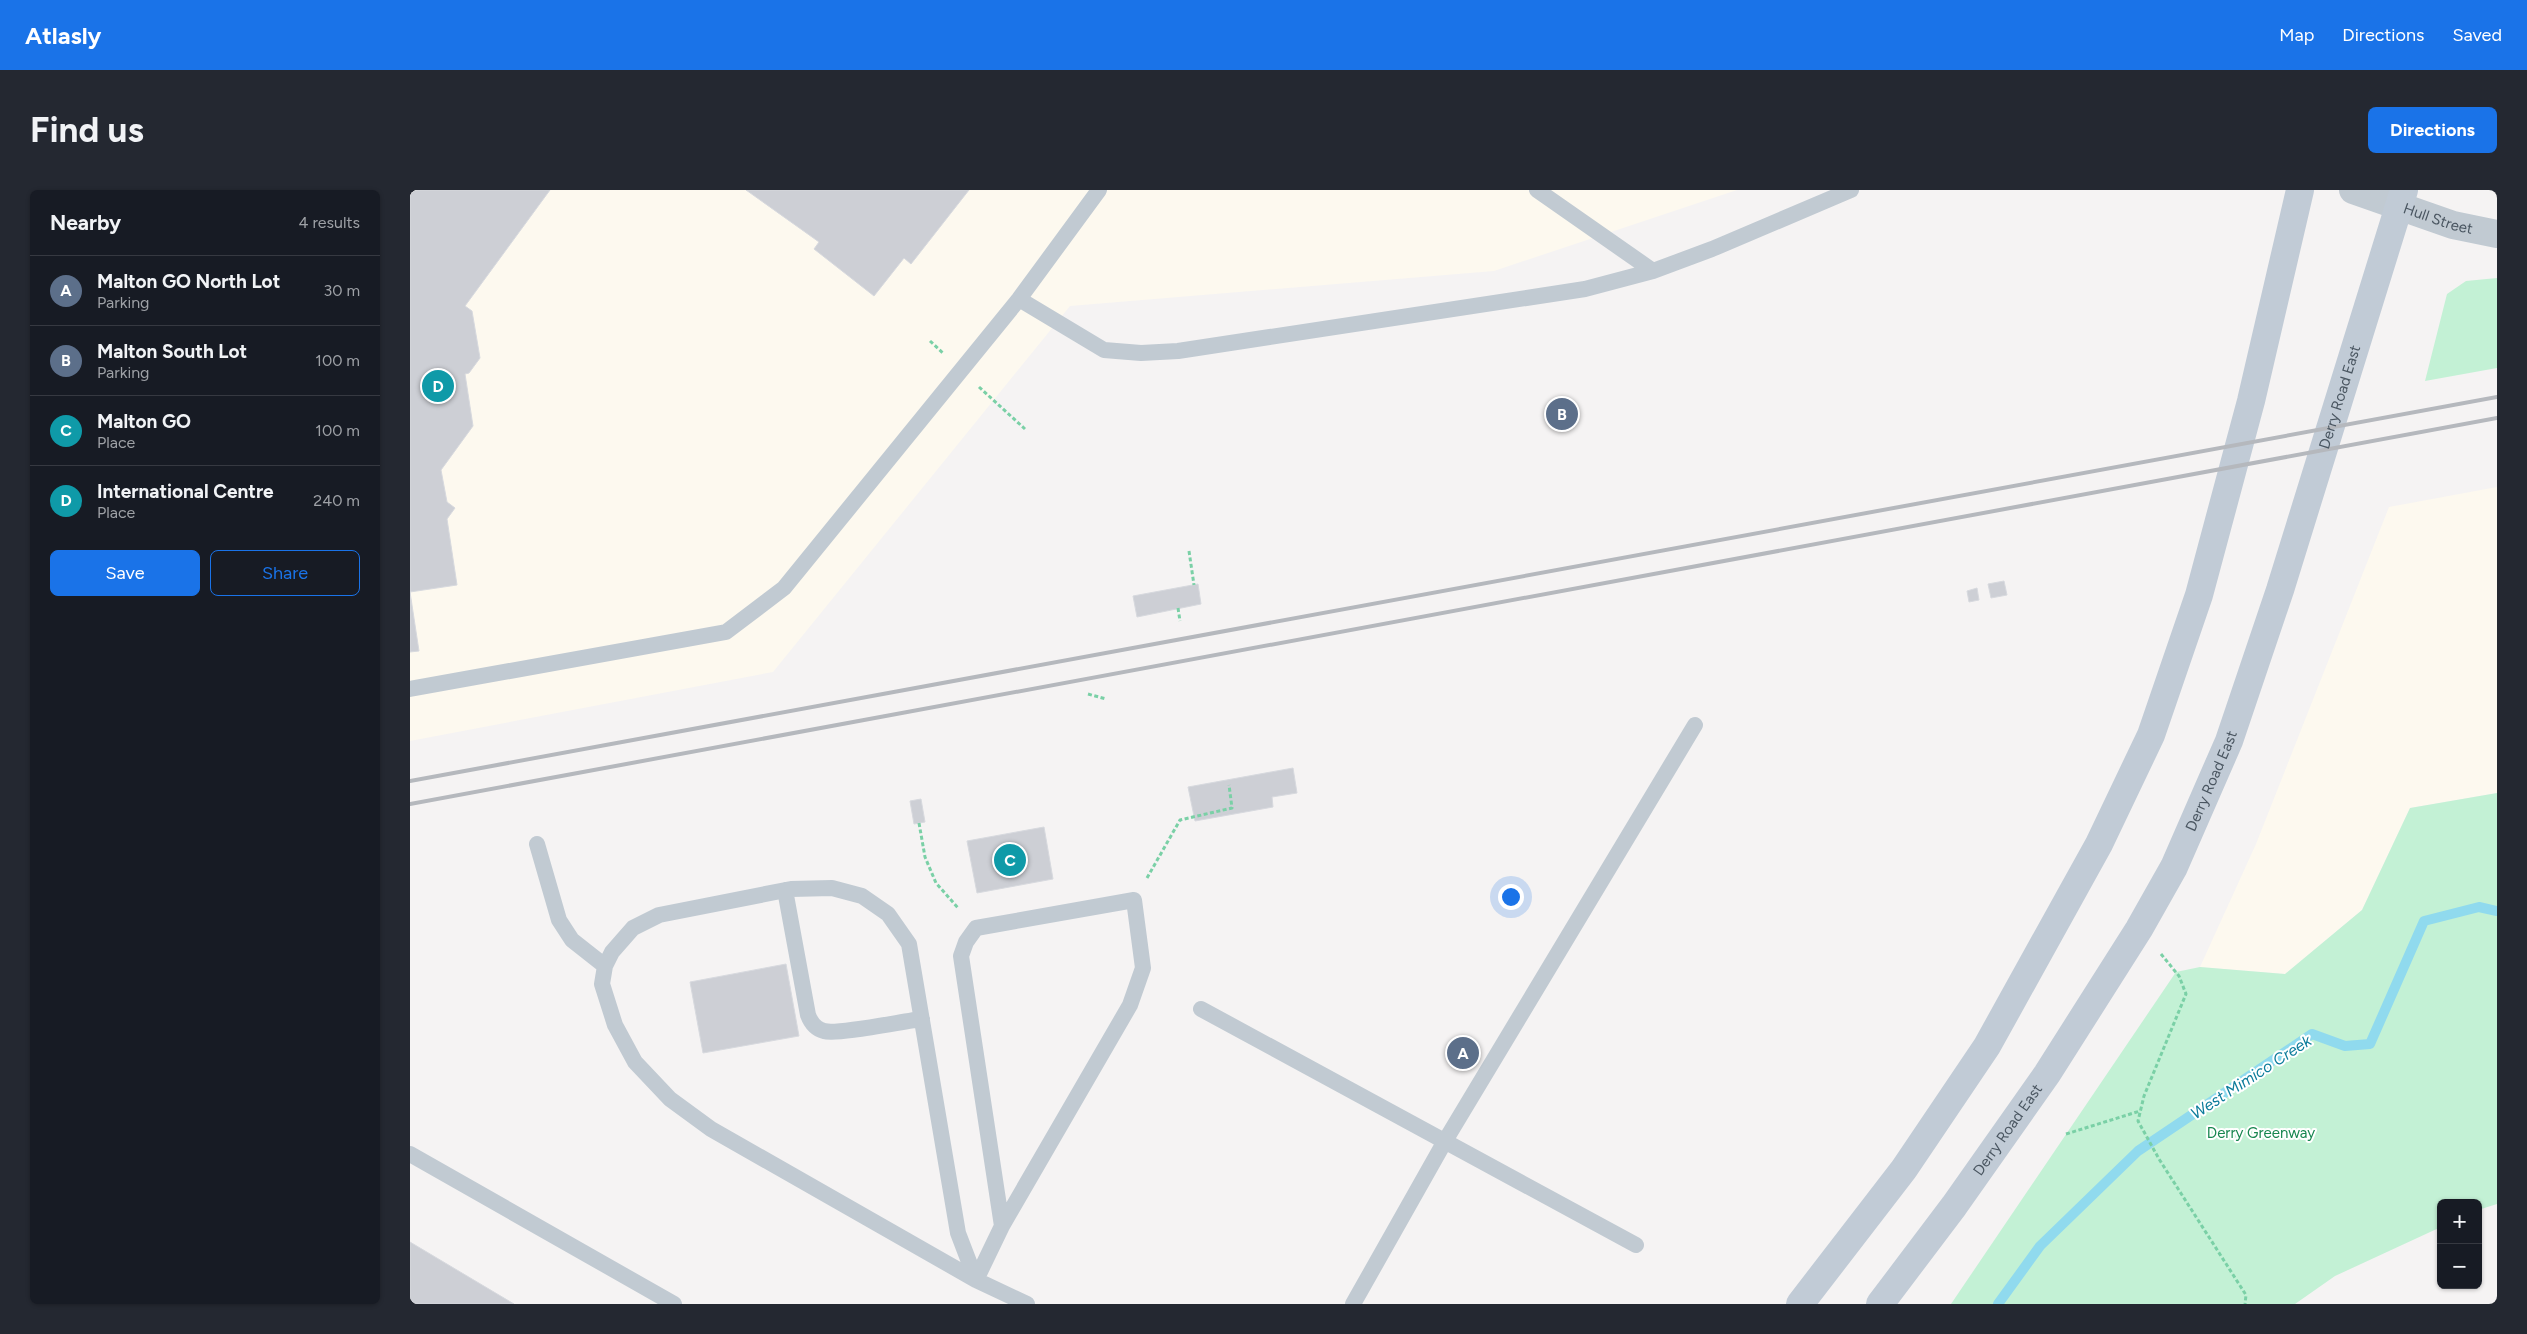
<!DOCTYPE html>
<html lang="en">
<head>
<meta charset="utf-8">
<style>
	:root { --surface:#171b24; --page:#242831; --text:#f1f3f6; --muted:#9ea1a6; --line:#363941; --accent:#1a73e8 }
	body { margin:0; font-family:Figtree,sans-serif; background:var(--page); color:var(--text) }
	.controls { position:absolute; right:15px; bottom:15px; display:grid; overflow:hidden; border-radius:8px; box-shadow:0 1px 4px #0004 }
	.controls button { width:45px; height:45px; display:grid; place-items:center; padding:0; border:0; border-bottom:1px solid var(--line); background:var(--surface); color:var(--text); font:25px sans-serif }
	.you { position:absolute; left:1100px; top:706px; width:18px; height:18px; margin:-12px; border:4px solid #fff; border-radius:50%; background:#1a73e8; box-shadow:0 0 0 8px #1a73e833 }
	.badge { display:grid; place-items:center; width:32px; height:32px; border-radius:50%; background:var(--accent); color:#fff; font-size:16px; font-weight:700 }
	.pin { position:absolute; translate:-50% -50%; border:2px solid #fff; box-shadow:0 1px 5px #0006 }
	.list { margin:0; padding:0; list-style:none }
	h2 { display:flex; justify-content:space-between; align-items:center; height:65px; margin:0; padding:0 20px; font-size:21px }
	h2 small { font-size:16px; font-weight:400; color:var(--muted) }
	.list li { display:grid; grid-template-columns:32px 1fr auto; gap:15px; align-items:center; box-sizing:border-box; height:70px; padding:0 20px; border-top:1px solid var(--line) }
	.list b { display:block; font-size:19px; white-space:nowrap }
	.list p { margin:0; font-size:16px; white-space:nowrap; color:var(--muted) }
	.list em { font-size:16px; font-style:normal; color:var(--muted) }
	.actions { display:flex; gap:10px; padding:15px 20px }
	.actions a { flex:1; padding:11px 0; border:1px solid var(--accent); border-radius:8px; text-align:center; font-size:18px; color:var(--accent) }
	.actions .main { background:var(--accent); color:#fff }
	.map { position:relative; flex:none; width:2087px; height:1114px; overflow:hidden; border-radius:8px }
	header { display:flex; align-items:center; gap:30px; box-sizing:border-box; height:70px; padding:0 25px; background:var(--accent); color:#fff }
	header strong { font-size:24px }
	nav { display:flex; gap:28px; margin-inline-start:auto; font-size:18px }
	.intro { display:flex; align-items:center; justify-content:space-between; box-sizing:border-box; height:120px; padding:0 30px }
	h1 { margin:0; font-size:35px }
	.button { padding:12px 22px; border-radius:8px; background:var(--accent); color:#fff; font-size:18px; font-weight:700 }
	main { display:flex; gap:30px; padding:0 30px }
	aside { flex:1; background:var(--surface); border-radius:8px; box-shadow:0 1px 4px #0004 }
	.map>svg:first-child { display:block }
	.commercial { fill:#fdf9ef }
	.green { fill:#c3f1d5 }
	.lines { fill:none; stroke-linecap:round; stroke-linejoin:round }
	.stream { stroke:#90daee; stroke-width:10 }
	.building { fill:#cdcfd5; stroke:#d7d9de }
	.path { stroke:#7ad0a6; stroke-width:3; stroke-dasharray:4 2.5; stroke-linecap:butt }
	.service { stroke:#c1cad2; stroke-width:16 }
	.minor { stroke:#c1cad2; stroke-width:28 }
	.secondary { stroke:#c1cbd6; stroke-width:28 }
	.rail { stroke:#b5b8bd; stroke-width:4 }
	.labels { text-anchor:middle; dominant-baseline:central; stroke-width:4; stroke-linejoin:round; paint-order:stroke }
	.street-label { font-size:15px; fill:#4a5661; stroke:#fff }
	.park-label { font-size:15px; fill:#17864f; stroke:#fff }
	.water-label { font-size:16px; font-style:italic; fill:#0c7c9b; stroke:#fff }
</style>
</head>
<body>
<header>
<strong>Atlasly</strong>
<nav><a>Map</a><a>Directions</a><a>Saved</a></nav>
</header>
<div class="intro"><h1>Find us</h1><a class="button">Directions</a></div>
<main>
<aside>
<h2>Nearby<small>4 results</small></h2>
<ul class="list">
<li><span class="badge" style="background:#5c6f8a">A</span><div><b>Malton GO North Lot</b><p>Parking</p></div><em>30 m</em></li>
<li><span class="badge" style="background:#5c6f8a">B</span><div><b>Malton South Lot</b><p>Parking</p></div><em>100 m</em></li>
<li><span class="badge" style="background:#0f9aa8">C</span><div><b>Malton GO</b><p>Place</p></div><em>100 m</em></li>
<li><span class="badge" style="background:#0f9aa8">D</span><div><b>International Centre</b><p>Place</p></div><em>240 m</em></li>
</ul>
<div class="actions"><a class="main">Save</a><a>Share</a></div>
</aside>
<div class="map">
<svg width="2087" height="1114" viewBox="0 0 2087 1114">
	<rect width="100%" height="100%" fill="#f5f3f3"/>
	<path class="commercial" d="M0,0h1327l-243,81 -424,35 -297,366 -363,69z
		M2087,297v306l-87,15 -48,102 -77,64 -85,-7 56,-123 133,-337z"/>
	<path class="green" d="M2087,88v90l-72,13 22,-87 19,-13z
		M2087,603v411l-19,6v-7h-37v24l-106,49 -40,28h-344l225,-332 24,-5 85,7 77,-64 48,-102z"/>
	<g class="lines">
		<path class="stream" d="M1588,1114l42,-58 98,-95 174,-117 33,12 25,-2 54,-123 55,-14 18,4"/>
	</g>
	<path class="building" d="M0,0h140l-85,116 7,5 8,47 -11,15 -4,1 8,52 -32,44 6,32 8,6 -8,11 10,66 -47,7z
		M336,0h223l-58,74 -7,-6 -30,38 -60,-47 5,-7z
		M1594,391l3,14 -16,3 -3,-14z
		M788,394l3,20 -64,13 -4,-21z
		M1567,398l2,12 -10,2 -2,-11z
		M0,402l9,59 -9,1z
		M883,578l4,25 -25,4 1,10 -78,14 -7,-34z
		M511,609l4,23 -11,2 -4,-23z
		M634,637l9,52 -76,14 -10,-52z
		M376,774l13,72 -96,17 -13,-71z
		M0,1052l104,62h-104z"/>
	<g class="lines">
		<path class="path" d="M520,151l14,13
			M569,197l46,42
			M779,361l5,34
			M768,418l2,13
			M678,504l18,5
			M509,633l6,34 11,26 23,26
			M737,688l33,-58 52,-12 -3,-23
			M1751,764l18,22 7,18 -42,102 -6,25 21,38 87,136 -1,9
			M1656,944l74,-23"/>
		<path class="service" d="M1127,0l116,81
			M609,109l85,51 37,3 37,-2 407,-62 68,-18 59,-22 139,-59
			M0,499l316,-57 58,-44 235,-289 80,-109
			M127,654l22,76 13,20 33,26
			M375,700l23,125c3,8 8,14 16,16 13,4 80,-10 98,-12
			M791,819l435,236
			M0,964l264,150
			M566,1090l-18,-47 -49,-289 -21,-30 -26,-18 -30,-8 -41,1 -132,26 -26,13 -21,24 -7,14 -3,18 13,41 20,37 35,37 41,30 265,151 51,24
			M566,1090l26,-54 128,-221 13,-37 -9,-68 -158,28 -10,14 -5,14 41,270
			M943,1114l92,-163 250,-416"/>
		<path class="minor" id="s1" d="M1943,0l100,35 44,9"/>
		<g class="secondary">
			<path d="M1390,1114l104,-135 83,-123 112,-202 52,-109 48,-140 52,-194 49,-211"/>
			<path id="s2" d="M1470,1114l74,-98 93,-132 92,-145 35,-62 55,-126 51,-151 124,-400"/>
		</g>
		<path class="rail" d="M0,591l2087,-384
			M0,614l2087,-386"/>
	</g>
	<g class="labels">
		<g class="street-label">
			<text stroke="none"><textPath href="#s1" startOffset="90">Hull Street</textPath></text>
			<text stroke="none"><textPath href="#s2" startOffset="1026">Derry Road East</textPath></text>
			<text stroke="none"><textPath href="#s2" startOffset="621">Derry Road East</textPath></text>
			<text stroke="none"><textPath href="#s2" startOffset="216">Derry Road East</textPath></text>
		</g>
		<g class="park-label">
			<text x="1851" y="943">Derry Greenway</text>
		</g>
		<g class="water-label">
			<text transform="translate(1841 887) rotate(-33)">West Mimico Creek</text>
		</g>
	</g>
</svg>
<div class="controls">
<button>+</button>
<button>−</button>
</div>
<div class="you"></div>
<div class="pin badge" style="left:1053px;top:863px;background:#5c6f8a">A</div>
<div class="pin badge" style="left:1152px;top:224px;background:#5c6f8a">B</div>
<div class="pin badge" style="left:600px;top:670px;background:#0f9aa8">C</div>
<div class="pin badge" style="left:28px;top:196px;background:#0f9aa8">D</div>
</div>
</main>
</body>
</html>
